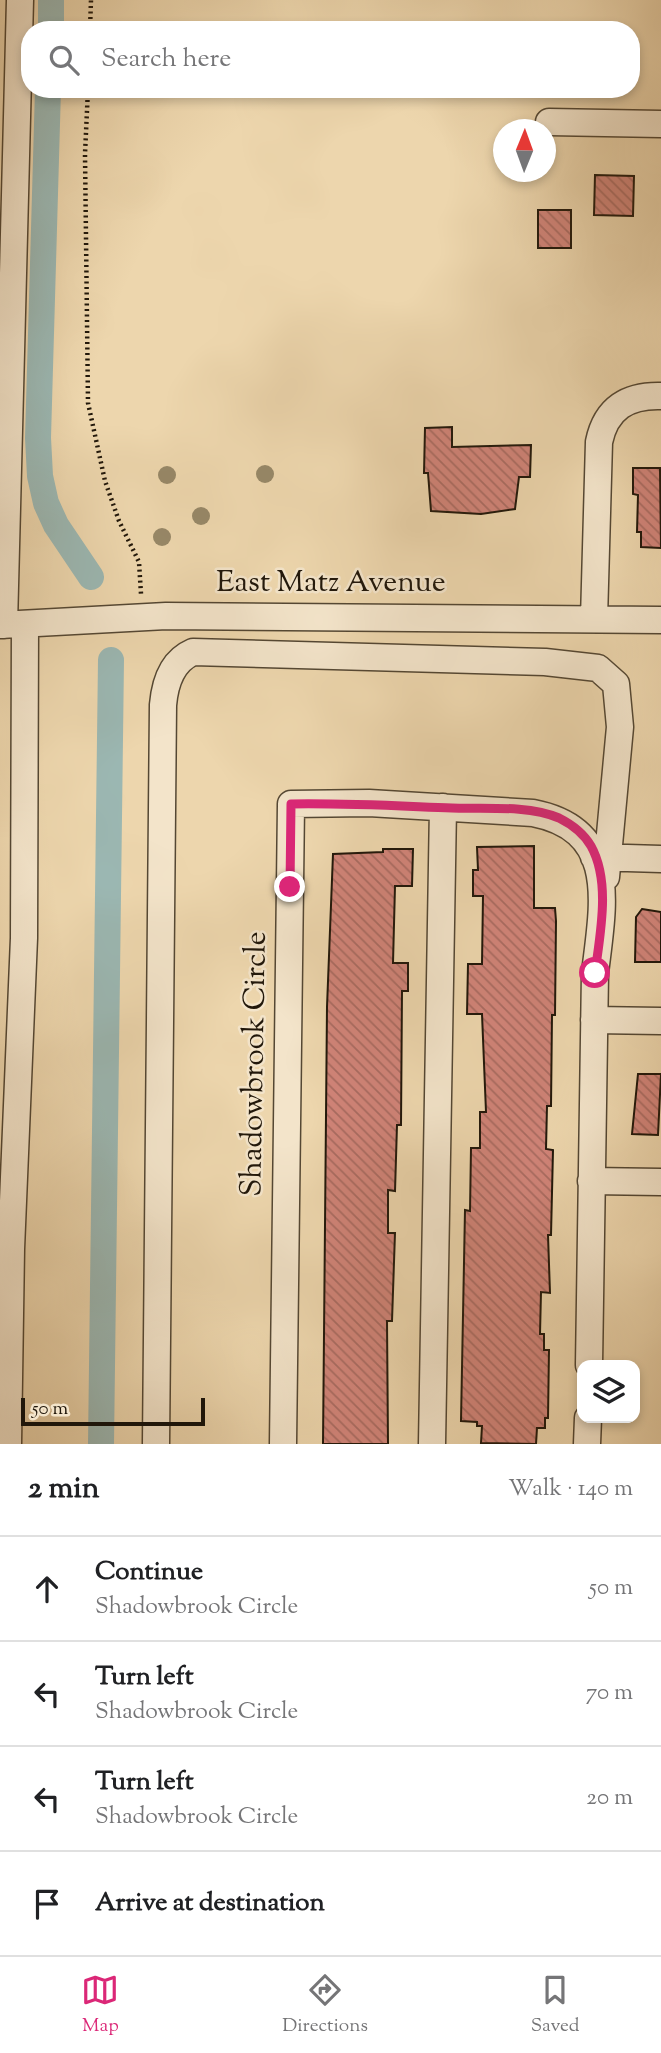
<!DOCTYPE html>
<html lang="en">
<head>
<meta charset="utf-8">
<style>
	:root { --surface:#fff; --page:#f6f6f6; --text:#202124; --muted:#757577; --line:#e0e0e0; --accent:#db2777 }
	body { margin:0; font-family:"Sorts Mill Goudy",serif; background:var(--page); color:var(--text) }
	.controls { position:absolute; right:21px; bottom:21px; display:grid; overflow:hidden; border-radius:14px; box-shadow:0 4px 10px #0003 }
	.controls button { width:63px; height:63px; display:grid; place-items:center; padding:0; border:0; border-bottom:2px solid var(--line); background:var(--surface); color:var(--text); font:35px sans-serif }
	.compass { position:absolute; left:493px; top:119px; width:63px; height:63px; border-radius:50%; background:var(--surface); box-shadow:0 4px 10px #0003; rotate:1deg }
	.scale { position:absolute; left:21px; bottom:18px; width:184px; box-sizing:border-box; padding-left:7px; border:4px solid #21170a; border-top:0; font-size:19px; line-height:24px; white-space:nowrap; color:#21170a; -webkit-text-stroke:5px #f3e4ca; paint-order:stroke }
	.stop { position:absolute; width:21px; height:21px; margin:-16px; border:5px solid #db2777; border-radius:50%; background:#fff }
	.stop.end { background:#db2777; border-color:#fff; box-shadow:0 2px 7px #0008 }
	.list { margin:0; padding:0; list-style:none }
	h2 { display:flex; justify-content:space-between; align-items:center; height:91px; margin:0; padding:0 28px; font-size:30px }
	h2 small { font-size:23px; font-weight:400; color:var(--muted) }
	.list li { display:grid; grid-template-columns:46px 1fr auto; gap:21px; align-items:center; box-sizing:border-box; height:105px; padding:0 28px; border-top:2px solid var(--line) }
	.list b { display:block; font-size:26px; white-space:nowrap }
	.list p { margin:0; font-size:23px; white-space:nowrap; color:var(--muted) }
	.list em { font-size:23px; font-style:normal; color:var(--muted) }
	.icon { flex:none; width:38px; height:38px; fill:none; stroke:currentColor; stroke-width:2; stroke-linecap:round; stroke-linejoin:round }
	.map { position:relative; flex:none; width:661px; height:1444px; overflow:hidden }
	.search { position:absolute; background:var(--surface); box-shadow:0 4px 10px #0003; left:21px; right:21px; top:21px; height:77px; display:flex; align-items:center; gap:18px; box-sizing:border-box; padding:0 24px; border-radius:28px; color:var(--muted); font-size:26px }
	.sheet { height:511px; background:var(--surface) }
	nav { display:flex; justify-content:space-around; align-items:center; box-sizing:border-box; height:98px; border-top:2px solid var(--line); background:var(--surface); font-size:19px; color:var(--muted) }
	nav a { display:grid; justify-items:center; gap:4px }
	nav .on { color:var(--accent) }
	.map>svg:first-child { display:block }
	.lines { fill:none; stroke-linecap:round; stroke-linejoin:round }
	.canal { stroke:#9bb7b2; stroke-width:26 }
	.building { fill:url(#building-back-hatch); stroke:#21170a; stroke-width:2 }
	.minor-casing { stroke:#544733; stroke-width:29 }
	.path { stroke:#21170a; stroke-width:4.5; stroke-dasharray:2 3.5; stroke-linecap:butt }
	.minor { stroke:#f3e4ca; stroke-width:26 }
	.tree { fill:#978868 }
	.route { stroke:#db2777; stroke-width:9 }
	.labels { text-anchor:middle; dominant-baseline:central; stroke-width:5; stroke-linejoin:round; paint-order:stroke }
	.street-label { font-size:30px; fill:#21170a; stroke:#f3e4ca }
</style>
</head>
<body>
<div class="map">
<svg width="661" height="1444" viewBox="0 0 661 1444">
	<defs>
		<pattern id="building-back-hatch" width="6" height="6" patternUnits="userSpaceOnUse" patternTransform="scale(1.75)"><rect width="6" height="6" fill="#d18479"/><path d="M-1 5l2 2M0 0l6 6M5-1l2 2" fill="none" stroke="#a96b61"/></pattern>
	</defs>
	<rect width="100%" height="100%" fill="#edd6ad"/>
	<filter id="stains"><feTurbulence type="fractalNoise" baseFrequency=".00286" numOctaves="4"/><feColorMatrix values="0 0 0 0 .2 0 0 0 0 .09 0 0 0 0 .02 0 0 0 .5 -.17"/></filter>
	<radialGradient id="worn" r=".72"><stop offset=".6" stop-color="#630" stop-opacity="0"/><stop offset="1" stop-color="#630" stop-opacity=".3"/></radialGradient>
	<g class="lines">
		<path class="canal" d="M51,30v-30
			M48,89l-10,349 2,38 6,27 10,22 35,52
			M101,1444l10,-784"/>
	</g>
	<path class="building" d="M595,175l39,1 -1,40 -39,-1z
		M538,210h33v38h-33z
		M452,427v20l79,-2 -1,32h-11l-4,32 -34,5 -50,-3 -3,-38h-4l1,-45z
		M633,468h27l1,80 -20,-1v-15h-4l1,-37 -5,-1z
		M534,846v62h21l1,13 -1,94h-3l-1,91h-4l-1,43 7,1 -2,85h-3l2,58 -9,-1 -1,42h4v16h5l-1,68h-3v10h-8l-1,16 -55,-1 1,-17h-5v-4l-16,-1 4,-211 5,1 1,-63h9v-36h6l-4,-98h-15l1,-50h14l1,-68h-10v-26h5l-1,-23z
		M383,849h30l-1,37h-17l-2,77h15v28h-6l-1,134h-4l-2,66 -7,-1v43h7l-3,88h-5l1,123h-65l4,-437 6,-153 50,-2z
		M642,909l19,3v50h-26l1,-45z
		M638,1074h23l-3,61 -26,-1z"/>
	<g class="lines">
		<g class="minor-casing">
			<path id="minor" d="M549,122l112,2
				M594,619l5,-177c7,-34 29,-47 62,-46
				M0,625l166,-9 495,4
				M4,625l16,-625
				M594,857l67,2
				M594,1020l67,1
				M591,1181l70,1
				M8,1444l3,-195 13,-311 1,-313
				M156,1444l7,-739c2,-23 9,-44 30,-53l352,10 53,6 18,16 4,43 -14,150
				M283,1444l8,-640 78,-1 164,10c87,17 70,92 62,160l-6,392
				M432,1444l11,-637
				M587,1444l1,-26"/>
		</g>
		<path class="path" d="M90,30l1,-30
			M88,89l-3,65 3,249 17,78 14,40 20,41 2,32"/>
		<use href="#minor" class="minor"/>
	</g>
	<g class="tree">
		<circle cx="265" cy="474" r="9"/>
		<circle cx="167" cy="475" r="9"/>
		<circle cx="201" cy="516" r="9"/>
		<circle cx="162" cy="537" r="9"/>
	</g>
	<g class="lines">
		<path class="route" d="M290,887l1,-83c54,-1 107,2 161,4 33,1 76,-3 107,10 12,6 25,16 32,28 20,36 9,88 4,127"/>
	</g>
	<g class="labels">
		<g class="street-label">
			<text x="331" y="583">East Matz Avenue</text>
			<text transform="translate(255 1064) rotate(-89)">Shadowbrook Circle</text>
		</g>
	</g>
	<rect width="100%" height="100%" filter="url(#stains)"/>
	<rect width="100%" height="100%" fill="url(#worn)"/>
</svg>
<div class="controls">
<button><svg class="icon" aria-label="layers" viewBox="0 0 24 24"><path d="M12 4l9 5-9 5-9-5zM3 14l9 5 9-5"/></svg></button>
</div>
<svg class="compass" viewBox="-18 -18 36 36"><path d="M0-13l5 13h-10z" fill="#e53935"/><path d="M0 13l5-13h-10z" fill="#757577"/></svg>
<div class="scale">50 m</div>
<div class="stop" style="left:595px;top:973px"></div>
<div class="stop end" style="left:290px;top:887px"></div>
<div class="search"><svg class="icon" aria-label="search" viewBox="0 0 24 24"><circle cx="10" cy="10" r="6"/><path d="M15 15l6 6"/></svg>Search here</div>
</div>
<section class="sheet">
<h2>2 min<small>Walk · 140 m</small></h2>
<ul class="list">
<li><svg class="icon" aria-label="ahead" viewBox="0 0 24 24"><path d="M12 20V5M6 11l6-6 6 6"/></svg><div><b>Continue</b><p>Shadowbrook Circle</p></div><em>50 m</em></li>
<li><svg class="icon" aria-label="left" viewBox="0 0 24 24"><path d="M17 20v-9H6M10 6l-5 5 5 5"/></svg><div><b>Turn left</b><p>Shadowbrook Circle</p></div><em>70 m</em></li>
<li><svg class="icon" aria-label="left" viewBox="0 0 24 24"><path d="M17 20v-9H6M10 6l-5 5 5 5"/></svg><div><b>Turn left</b><p>Shadowbrook Circle</p></div><em>20 m</em></li>
<li><svg class="icon" aria-label="arrive" viewBox="0 0 24 24"><path d="M6 21V4h12l-3 4 3 4H6"/></svg><div><b>Arrive at destination</b></div></li>
</ul>
</section>
<nav>
<a class="on"><svg class="icon" aria-label="map" viewBox="0 0 24 24"><path d="M3 6l6-2 6 2 6-2v14l-6 2-6-2-6 2zM9 4v14M15 6v14"/></svg>Map</a>
<a><svg class="icon" aria-label="directions" viewBox="0 0 24 24"><path d="M12 3l9 9-9 9-9-9zM9 14v-3h6M13 9l2 2-2 2"/></svg>Directions</a>
<a><svg class="icon" aria-label="saved" viewBox="0 0 24 24"><path d="M7 4h10v16l-5-4-5 4z"/></svg>Saved</a>
</nav>
</body>
</html>
